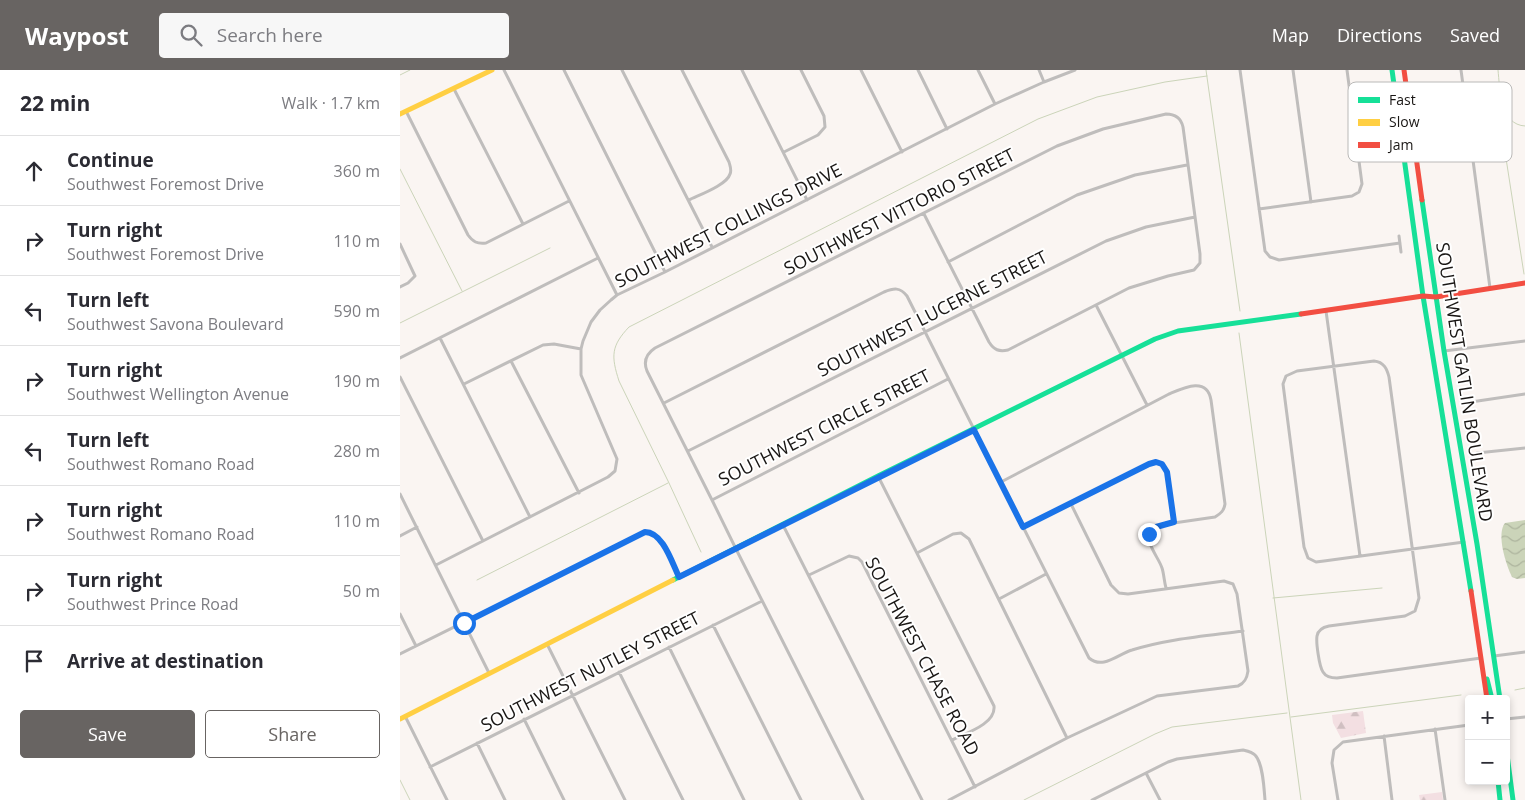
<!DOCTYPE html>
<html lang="en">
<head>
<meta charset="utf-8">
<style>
	:root { --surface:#fff; --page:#f7f7f7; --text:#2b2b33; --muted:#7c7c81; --line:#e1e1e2; --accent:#686462 }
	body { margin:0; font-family:"Open Sans",sans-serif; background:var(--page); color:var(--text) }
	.controls { position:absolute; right:15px; bottom:15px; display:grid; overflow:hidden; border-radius:5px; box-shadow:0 2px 8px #0003 }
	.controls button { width:45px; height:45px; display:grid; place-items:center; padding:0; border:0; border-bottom:1px solid var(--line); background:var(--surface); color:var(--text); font:25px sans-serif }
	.stop { position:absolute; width:15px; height:15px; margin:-11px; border:4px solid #1a73e8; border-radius:50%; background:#fff }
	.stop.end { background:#1a73e8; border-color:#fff; box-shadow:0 1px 5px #0008 }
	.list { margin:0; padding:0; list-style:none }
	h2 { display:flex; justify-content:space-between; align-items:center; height:65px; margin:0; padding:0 20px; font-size:21px }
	h2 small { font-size:16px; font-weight:400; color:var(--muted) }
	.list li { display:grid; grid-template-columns:32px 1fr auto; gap:15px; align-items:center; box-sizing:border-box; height:70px; padding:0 20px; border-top:1px solid var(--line) }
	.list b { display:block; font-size:19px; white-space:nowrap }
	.list p { margin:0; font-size:16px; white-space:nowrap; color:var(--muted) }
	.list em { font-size:16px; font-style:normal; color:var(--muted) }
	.actions { display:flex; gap:10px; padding:15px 20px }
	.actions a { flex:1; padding:11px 0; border:1px solid var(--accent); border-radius:5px; text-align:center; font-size:18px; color:var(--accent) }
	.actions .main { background:var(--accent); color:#fff }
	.icon { flex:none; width:28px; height:28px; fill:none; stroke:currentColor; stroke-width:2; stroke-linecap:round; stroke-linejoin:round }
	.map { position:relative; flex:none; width:1125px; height:730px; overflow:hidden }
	header { display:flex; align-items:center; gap:30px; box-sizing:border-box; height:70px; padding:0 25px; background:var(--accent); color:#fff }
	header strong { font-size:24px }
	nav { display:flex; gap:28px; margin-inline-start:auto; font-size:18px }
	.search { width:350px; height:45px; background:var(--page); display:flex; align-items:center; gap:12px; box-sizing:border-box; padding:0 18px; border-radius:5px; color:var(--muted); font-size:19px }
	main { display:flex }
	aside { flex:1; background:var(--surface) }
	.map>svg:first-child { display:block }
	.forest { fill:url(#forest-firs) }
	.water { fill:url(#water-waves) }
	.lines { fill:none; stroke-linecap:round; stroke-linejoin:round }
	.stream { stroke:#cbd4b9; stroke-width:1 }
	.street { stroke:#bfbdbc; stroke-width:3 }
	.fast { stroke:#16e098; stroke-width:5 }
	.slow { stroke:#ffcf43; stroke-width:5 }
	.jam { stroke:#f24e42; stroke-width:5 }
	.route { stroke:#1a73e8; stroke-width:6 }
	.labels { text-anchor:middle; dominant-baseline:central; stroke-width:4; stroke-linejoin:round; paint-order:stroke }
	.street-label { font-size:18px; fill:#191614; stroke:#fff }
	.key { fill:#fff; stroke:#bab9b8; stroke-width:1 }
	.key-label { font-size:14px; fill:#191614 }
</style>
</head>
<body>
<header>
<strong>Waypost</strong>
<div class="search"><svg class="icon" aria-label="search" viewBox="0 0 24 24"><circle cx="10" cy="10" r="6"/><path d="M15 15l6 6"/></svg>Search here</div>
<nav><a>Map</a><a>Directions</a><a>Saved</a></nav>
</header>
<main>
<aside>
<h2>22 min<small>Walk · 1.7 km</small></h2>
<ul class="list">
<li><svg class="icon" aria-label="ahead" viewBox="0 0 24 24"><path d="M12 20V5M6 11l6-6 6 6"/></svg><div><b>Continue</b><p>Southwest Foremost Drive</p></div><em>360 m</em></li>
<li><svg class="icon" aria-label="right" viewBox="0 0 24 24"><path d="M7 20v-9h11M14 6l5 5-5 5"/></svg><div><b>Turn right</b><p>Southwest Foremost Drive</p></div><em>110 m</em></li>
<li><svg class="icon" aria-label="left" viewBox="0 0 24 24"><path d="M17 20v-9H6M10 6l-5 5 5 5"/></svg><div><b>Turn left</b><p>Southwest Savona Boulevard</p></div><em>590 m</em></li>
<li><svg class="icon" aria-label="right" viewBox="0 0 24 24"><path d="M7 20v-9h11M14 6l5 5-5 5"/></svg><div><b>Turn right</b><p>Southwest Wellington Avenue</p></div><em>190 m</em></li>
<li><svg class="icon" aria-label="left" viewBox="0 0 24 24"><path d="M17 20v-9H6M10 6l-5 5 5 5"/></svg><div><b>Turn left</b><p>Southwest Romano Road</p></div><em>280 m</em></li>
<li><svg class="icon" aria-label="right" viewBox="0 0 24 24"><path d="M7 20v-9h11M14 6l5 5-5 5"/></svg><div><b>Turn right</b><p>Southwest Romano Road</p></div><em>110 m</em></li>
<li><svg class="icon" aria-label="right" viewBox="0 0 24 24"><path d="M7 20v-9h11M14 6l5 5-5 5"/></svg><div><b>Turn right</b><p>Southwest Prince Road</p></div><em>50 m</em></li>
<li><svg class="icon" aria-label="arrive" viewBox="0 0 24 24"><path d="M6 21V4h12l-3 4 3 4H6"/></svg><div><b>Arrive at destination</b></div></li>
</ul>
<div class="actions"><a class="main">Save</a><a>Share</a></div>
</aside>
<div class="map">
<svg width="1125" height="730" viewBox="0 0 1125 730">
	<defs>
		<pattern id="forest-firs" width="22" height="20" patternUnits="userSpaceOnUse" patternTransform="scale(1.25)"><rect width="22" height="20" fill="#f3dfe2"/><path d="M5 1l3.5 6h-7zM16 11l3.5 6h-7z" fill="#d0bfc1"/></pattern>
		<pattern id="water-waves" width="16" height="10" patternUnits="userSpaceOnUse" patternTransform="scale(1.25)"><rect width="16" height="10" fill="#cbd4b9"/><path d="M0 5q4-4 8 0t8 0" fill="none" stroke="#aeb59e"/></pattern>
	</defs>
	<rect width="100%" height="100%" fill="#faf5f2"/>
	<path class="forest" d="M963,641l3,22 -25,5 -8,-15 -1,-8z
		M1042,722l1,8h-23l-1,-5z"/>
	<path class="water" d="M1125,450v58l-8,1 -5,-2c-6,-12 -16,-43 -7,-54z"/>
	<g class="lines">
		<path class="stream" d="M806,0l34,241
			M1098,0c2,19 2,55 27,56
			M0,5l10,-5
			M1109,49l-5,7 -1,13 21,135
			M0,99l62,122
			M0,253l150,-75
			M839,263l62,467
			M301,482l-32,-69 -50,-102c-8,-25 -8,-35 10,-54l409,-208 59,-22 68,-15 42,-6
			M77,510l191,-97
			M873,528l109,-10
			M1115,620l10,-2
			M891,647l170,-22
			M0,710l10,20
			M624,730l131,-66 17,-7 115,-14"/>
		<path class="street" d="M104,0l113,225
			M164,0l101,202
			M222,0l90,177
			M282,0l47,92c1,4 3,8 1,12 -3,11 -31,21 -41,26
			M342,0l65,130
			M461,0l41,82
			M518,0l29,59
			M578,0l17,34
			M639,0l5,12
			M840,0l25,181 5,6 9,3 121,-17
			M893,0l18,132
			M1061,0l29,218
			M54,19l69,135
			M951,30l44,-7
			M6,41l62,124c5,7 9,9 18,8l83,-42
			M384,82l34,-17 7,-8 -1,-11 -23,-46
			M859,139l93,-13 7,-4 3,-8 -15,-114
			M999,166l2,16
			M0,174l15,32 -7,7 -8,4
			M548,192l129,-67 58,-20 52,-10
			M696,235l51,100
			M926,241l34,245
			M40,268l90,179
			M1044,281l81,-10
			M0,288l198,-100
			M111,291l68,132
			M0,307l83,164
			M64,314l79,-39 11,-1 27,5
			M1071,332l54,-8
			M264,333l220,-111c10,-4 16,-5 23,4l182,362c14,12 29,-4 43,-8 35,-11 73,-14 111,-19
			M288,381l418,-210 40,-14 49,-10
			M1077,383l48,-5
			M478,406l116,230c2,18 -28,27 -42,34
			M601,412l168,-88c14,-6 38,-18 42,6l14,104c-1,7 -4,9 -10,13l-55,8 -9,6c-6,13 7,25 11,37 2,6 2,13 4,20
			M0,424l89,179
			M312,430l236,-121
			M383,455l139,275
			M623,457l126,-63 7,-2 6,2 5,8 7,50
			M0,466l17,-9
			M1064,472l-140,19 -8,1 -8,-4 -4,-11 -21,-163 3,-8 11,-5 77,-10c10,1 13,8 15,16l30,221 -4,13 -10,5 -76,10c-5,1 -11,4 -12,10 -1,6 2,30 6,36 3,5 8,6 14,6l144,-20
			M517,483l36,-19 8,-1 8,6 98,199
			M36,495l172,-88 7,-6 2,-12 -36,-84v-26l2,-8 8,-19 9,-12 11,-10 6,-5 48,-23 330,-168 49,-22 31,-12
			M409,505l40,-19 9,2 4,4 113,225
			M599,529l47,-25
			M0,544l16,32
			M313,555l88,175
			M147,574l78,156
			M269,577l75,153
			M0,584l245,-122c18,0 27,31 34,45
			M1094,586l31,-4
			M219,602l64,128
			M5,646l42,84
			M124,649l40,81
			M1106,649l19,-2
			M1035,659l10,71
			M984,666l8,64
			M77,673l28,57
			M30,697l332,-166
			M746,703l14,27
			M463,730l-127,-251 -24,-49 -65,-129c-4,-10 -1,-17 8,-23l402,-202 46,-17 63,-15c9,0 15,4 17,13l17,127v9l-6,7 -26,6 -39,12 -121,62c-9,2 -14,0 -19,-8l-65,-128
			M549,730l118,-62 90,-42 81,-10c7,-3 9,-8 10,-15l-11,-77 -4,-10 -9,-3 -96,13 -9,-1 -8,-8 -40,-81
			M692,730l76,-38 9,-3 66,-9c4,1 9,2 12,5 8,8 9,33 10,45
			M938,730l-6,-37 2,-13 9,-8 126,-17"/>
		<path class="fast" d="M992,0l31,226 48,295
			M1022,130l22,151 33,193 23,155
			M273,510l205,-104 277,-137 23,-8 123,-17
			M1087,609l5,20
			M1106,677l7,53
			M1098,711l2,19"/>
		<path class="slow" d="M0,44l92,-44
			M0,649l273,-139"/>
		<path class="jam" d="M1004,0l18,130
			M901,244l122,-18 13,1 89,-14
			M1071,521l16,108"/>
	</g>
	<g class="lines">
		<path class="route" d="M64,553l181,-91c18,0 27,31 34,45l295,-147 49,97 126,-63 7,-2 6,2 5,8 7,50 -18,5 -7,7"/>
	</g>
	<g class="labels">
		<g class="street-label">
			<text transform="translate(499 141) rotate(-27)">SOUTHWEST VITTORIO STREET</text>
			<text transform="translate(328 155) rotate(-27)">SOUTHWEST COLLINGS DRIVE</text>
			<text transform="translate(532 243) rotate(-27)">SOUTHWEST LUCERNE STREET</text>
			<text transform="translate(1065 312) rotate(81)">SOUTHWEST GATLIN BOULEVARD</text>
			<text transform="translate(424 357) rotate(-27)">SOUTHWEST CIRCLE STREET</text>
			<text transform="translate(523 586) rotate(62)">SOUTHWEST CHASE ROAD</text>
			<text transform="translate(190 601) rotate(-27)">SOUTHWEST NUTLEY STREET</text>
		</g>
	</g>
	<rect x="948" y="12" width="164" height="80" rx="8" class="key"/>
	<rect x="958" y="27" width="22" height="6" fill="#16e098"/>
	<rect x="958" y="49" width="22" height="7" fill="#ffcf43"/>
	<rect x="958" y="72" width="22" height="6" fill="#f24e42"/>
	<g class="key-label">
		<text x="989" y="35">Fast</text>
		<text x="989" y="57">Slow</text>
		<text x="989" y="80">Jam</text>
	</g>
</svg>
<div class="controls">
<button>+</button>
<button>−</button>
</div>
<div class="stop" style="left:64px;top:553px"></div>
<div class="stop end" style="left:749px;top:464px"></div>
</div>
</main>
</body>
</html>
